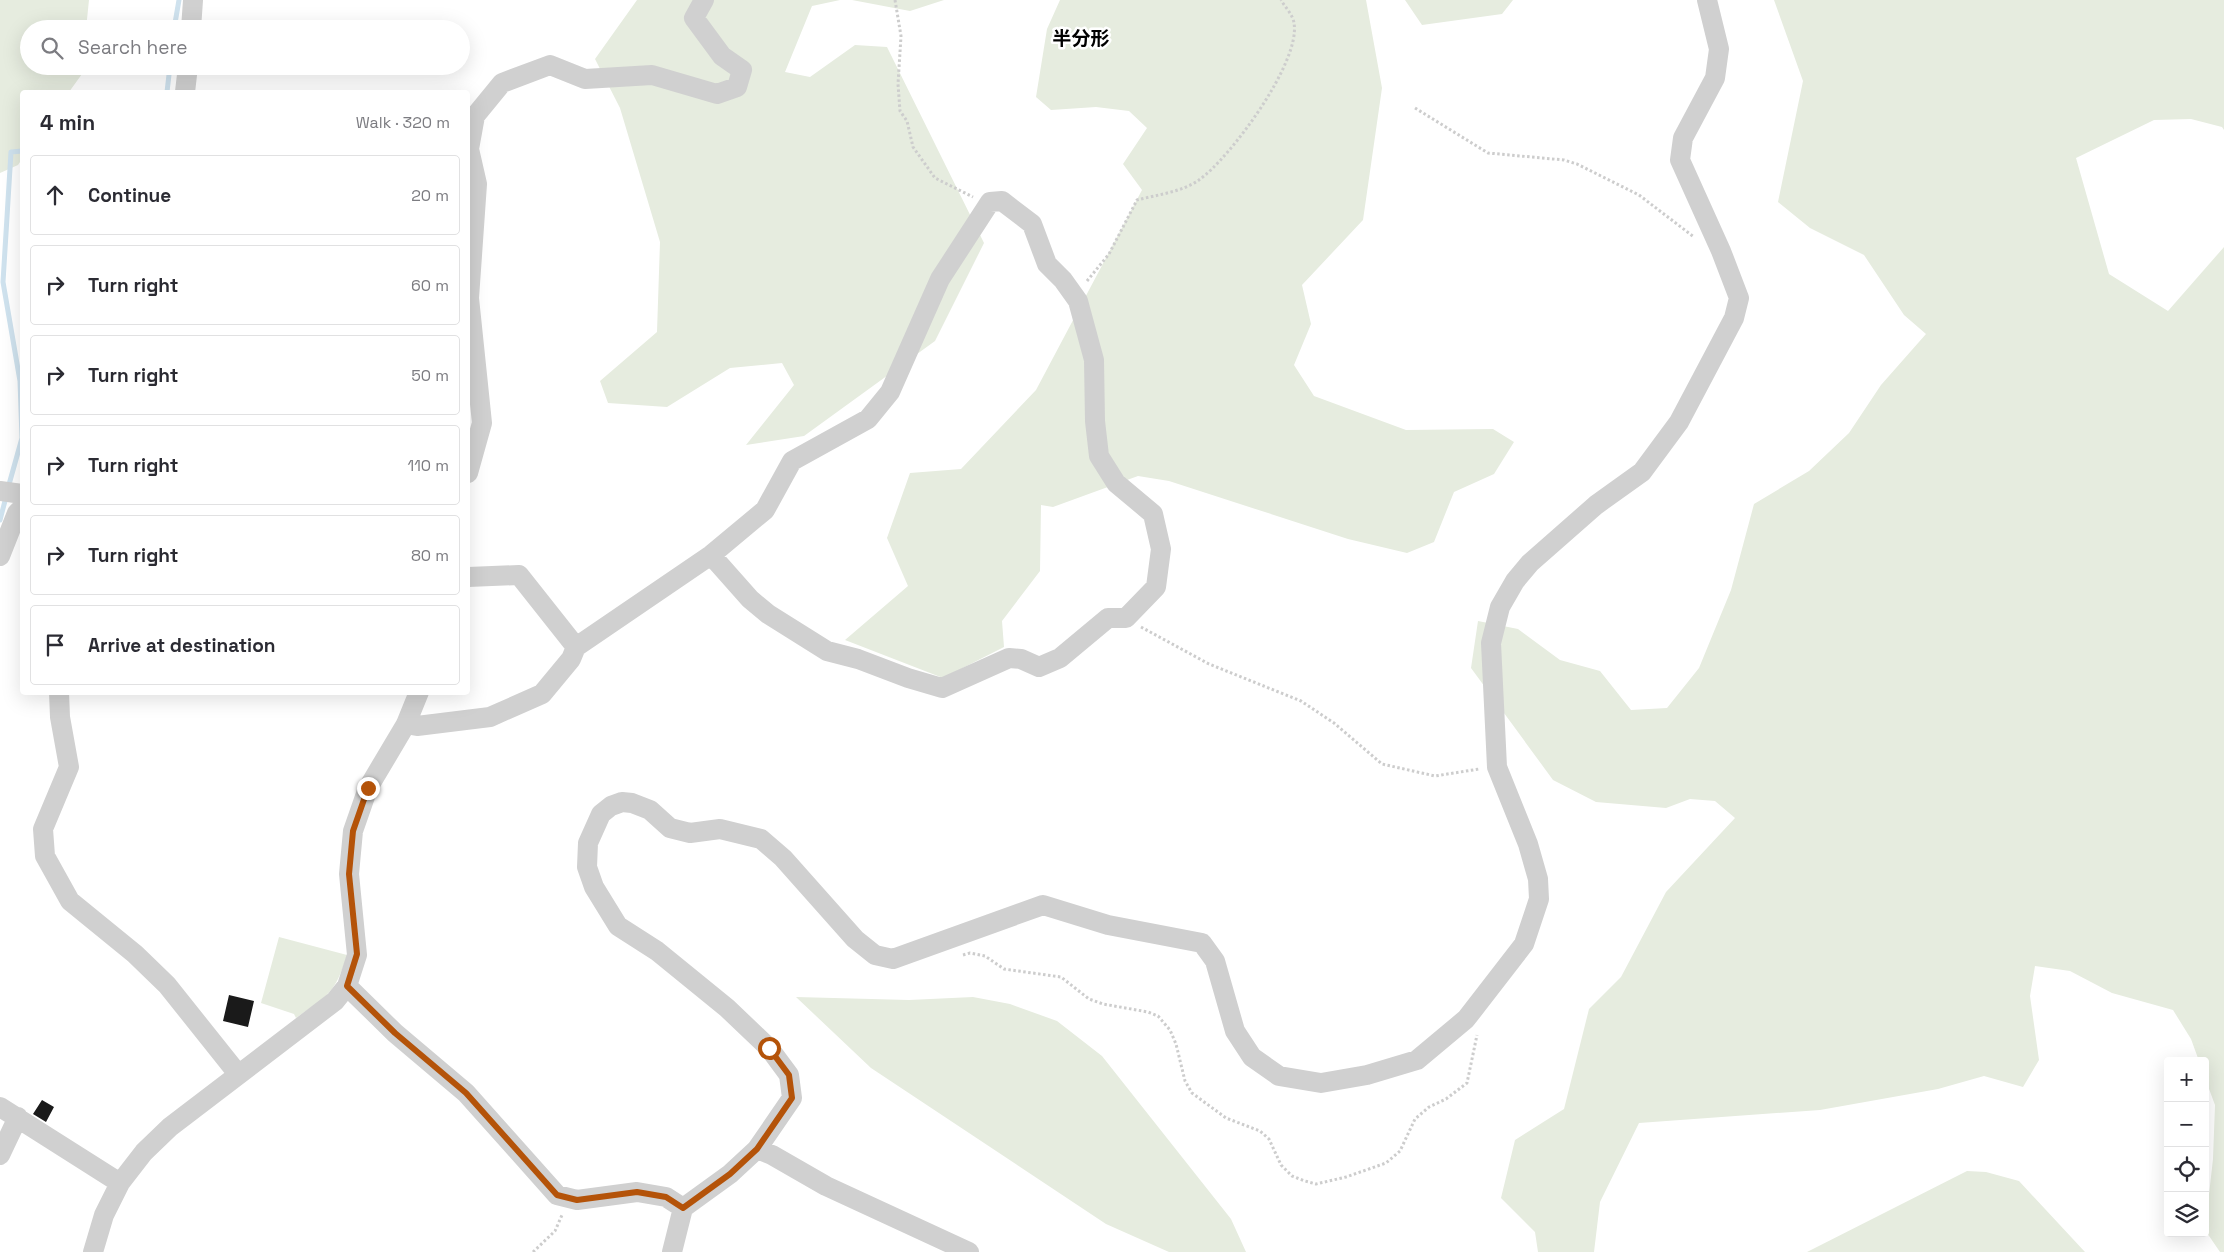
<!DOCTYPE html>
<html lang="en">
<head>
<meta charset="utf-8">
<style>
	:root { --surface:#fff; --page:#f2f2f3; --text:#2b2b33; --muted:#7c7c81; --line:#e1e1e2 }
	body { margin:0; font-family:"Space Grotesk","Noto Sans JP",sans-serif; background:var(--page); color:var(--text) }
	.controls { position:absolute; right:15px; bottom:15px; display:grid; overflow:hidden; border-radius:5px; box-shadow:0 5px 20px #0002 }
	.controls button { width:45px; height:45px; display:grid; place-items:center; padding:0; border:0; border-bottom:1px solid var(--line); background:var(--surface); color:var(--text); font:25px sans-serif }
	.stop { position:absolute; width:15px; height:15px; margin:-11px; border:4px solid #b45309; border-radius:50%; background:#fff }
	.stop.end { background:#b45309; border-color:#fff; box-shadow:0 1px 5px #0008 }
	.list { margin:0; padding:0; list-style:none }
	h2 { display:flex; justify-content:space-between; align-items:center; height:65px; margin:0; padding:0 20px; font-size:21px }
	h2 small { font-size:16px; font-weight:400; color:var(--muted) }
	.list li { display:grid; grid-template-columns:32px 1fr auto; gap:15px; align-items:center; box-sizing:border-box; height:80px; margin:0 10px 10px; padding:0 10px; border:1px solid var(--line); border-radius:5px }
	.list b { display:block; font-size:19px; white-space:nowrap }
	.list em { font-size:16px; font-style:normal; color:var(--muted) }
	.icon { flex:none; width:28px; height:28px; fill:none; stroke:currentColor; stroke-width:2; stroke-linecap:round; stroke-linejoin:round }
	.map { position:relative; flex:none; width:2224px; height:1252px; overflow:hidden }
	.search { position:absolute; background:var(--surface); box-shadow:0 5px 20px #0002; left:20px; top:20px; width:450px; height:55px; display:flex; align-items:center; gap:12px; box-sizing:border-box; padding:0 18px; border-radius:28px; color:var(--muted); font-size:19px }
	.panel { position:absolute; background:var(--surface); box-shadow:0 5px 20px #0002; left:20px; top:90px; width:450px; height:605px; border-radius:5px }
	.map>svg:first-child { display:block }
	.green { fill:#e6ecdf }
	.lines { fill:none; stroke-linecap:round; stroke-linejoin:round }
	.stream { stroke:#cfe2ee; stroke-width:5 }
	.building { fill:#1a1a1a }
	.path { stroke:#cdcdcd; stroke-width:3; stroke-dasharray:2.5 2.5; stroke-linecap:butt }
	.minor { stroke:#d0d0d0; stroke-width:20 }
	.route { stroke:#b45309; stroke-width:6 }
	.labels { text-anchor:middle; dominant-baseline:central; stroke-width:5; stroke-linejoin:round; paint-order:stroke }
	.neighbourhood-label { font-size:19px; font-weight:bold; fill:#000; stroke:#fff }
</style>
</head>
<body>
<div class="map">
<svg width="2224" height="1252" viewBox="0 0 2224 1252">
	<rect width="100%" height="100%" fill="#fff"/>
	<path class="green" d="M0,0h89l-3,29h-57v37h53v8l-13,18h-47v67l-4,6 -18,8z
		M637,0h203l-28,6 -27,66 25,5 45,-32 32,2 97,196 -49,98 -131,95 -58,9 48,-60 -12,-22 -52,5 -63,39 -59,-4 -8,-22 57,-49 3,-90 -40,-134 -25,-49z
		M852,0h92l-34,11z
		M1060,0h306l16,88 -19,132 -61,65 9,39 -17,41 20,31 92,34 87,-1 21,13 -20,32 -40,18 -20,50 -27,11 -59,-14 -179,-58 -31,-5 -85,31 -12,-2 -1,66 -38,50 2,26 -61,31 -98,-38 63,-54 -21,-48 23,-65 51,-4 75,-79 106,-200 -19,-26 24,-36 -18,-17 -33,-4 -45,3 -15,-13 11,-68z
		M1405,0h108l-11,14 -80,11z
		M1774,0h450v130l-2,-3 -31,-8 -37,1 -78,38 33,116 59,37 56,-64v1005h-4l-15,-22 8,-71 2,-54 -10,-27v-17h-6l-8,-22 -18,-29 -61,-17 -42,-22 -35,-5 -5,30 9,64 -16,27 -39,-11 -46,13 -118,21 -181,13 -39,79 -6,50h-56l-3,-20 -34,-34 14,-58 49,-31 25,-100 32,-32 45,-85 69,-74 -20,-17 -25,-2 -24,9 -70,-6 -43,-22 -82,-112 7,-47 40,8 42,31 40,11 31,39 36,-2 32,-40 32,-78 23,-86 55,-33 40,-38 32,-48 45,-51 -22,-19 -40,-60 -54,-27 -32,-26 25,-121z
		M279,937l68,18c-12,39 -19,40 -51,63l-2,-4 -33,-11z
		M796,997l113,3 64,-3 37,7 47,17 45,35 129,163 15,33h-77l-63,-28 -235,-156z
		M1967,1171l19,1 33,9 66,71h-278z"/>
	<g class="lines">
		<path class="stream" d="M174,29l5,-29
			M167,92l3,-26
			M8,488l14,-50 -2,-57 -17,-99 8,-130 11,-1
			M0,520l6,-23"/>
	</g>
	<path class="building" d="M229,995l25,6 -6,26 -25,-6z
		M42,1100l12,7 -8,15 -13,-8z"/>
	<g class="lines">
		<path class="path" d="M895,0l6,36 -3,48 2,27 7,10 6,26 22,31 38,19
			M1415,108l73,45 76,7 13,4 62,31 55,42
			M1087,281l22,-27 28,-54c19,-5 45,-8 62,-20 31,-22 102,-118 95,-157 -1,-8 -9,-16 -13,-23
			M1141,627l68,37 92,37 33,22 48,41 53,12 44,-7
			M963,955l7,-2 15,3 19,13 57,8 28,22 14,5 45,8 10,4 12,14 6,14 9,37 7,12 34,25 34,13 9,8 12,26 11,11 13,5 11,3 30,-7 40,-14 14,-12 15,-32 14,-12 17,-8 21,-16 10,-48
			M533,1252l22,-21 7,-16"/>
		<path class="minor" d="M191,29l2,-29
			M185,92l3,-26
			M468,473l14,-50 -13,-125 8,-114 -8,-35 6,-33 27,-33 48,-18 35,14 67,-4 65,19 20,-7 5,-17 -20,-14 -28,-38 10,-18
			M0,491l22,3
			M0,556l17,-43 5,-5
			M468,577l51,-2 57,72
			M59,692l1,25 9,50 -26,62 2,27 25,45 65,53 32,31 71,89
			M406,724l11,2 73,-9 52,-23 29,-35 5,-12 135,-92 54,-45 27,-49 76,-42 22,-27 50,-113 50,-77 12,-1 30,23 15,40 16,16 15,21 16,59 1,61 4,35 17,27 37,31 8,35 -5,38 -30,31h-18l-48,40 -21,9 -18,-8 -12,-1 -67,30 -34,-10 -50,-19 -31,-8 -59,-37 -18,-15 -39,-44
			M347,986l48,47 71,60 91,102 20,5 60,-8 29,5 17,11
			M0,1107l120,76
			M757,1149l15,6 54,31 143,66
			M0,1155l18,-38
			M93,1252l11,-37 16,-32 24,-31 26,-25 165,-126 12,-15 10,-31 -8,-81 4,-43 15,-43 38,-64 13,-32
			M672,1252l11,-44 47,-34 27,-25 35,-51 -3,-23 -20,-27 -42,-40 -70,-57 -39,-25 -24,-39 -7,-20 1,-24 13,-29 10,-8 11,-4 10,1 18,7 20,18 20,5 30,-4 41,10 22,19 72,81 20,16 18,4 150,-54 65,20 94,18 13,18 20,70 17,26 27,19 42,7 46,-8 50,-15 49,-41 58,-75 15,-45 -1,-20 -10,-35 -31,-77 -6,-124 9,-36 15,-26 15,-18 66,-58 46,-33 37,-50 55,-104 5,-20 -18,-47 -41,-91 3,-22 32,-60 4,-29 -12,-49"/>
	</g>
	<g class="lines">
		<path class="route" d="M368,788l-15,43 -4,43 8,80 -10,32 48,47 71,60 91,102 20,5 60,-8 29,5 17,11 47,-34 27,-25 35,-51 -3,-23 -20,-27"/>
	</g>
	<g class="labels">
		<g class="neighbourhood-label">
			<text x="1081" y="38">半分形</text>
		</g>
	</g>
</svg>
<div class="controls">
<button>+</button>
<button>−</button>
<button><svg class="icon" aria-label="locate" viewBox="0 0 24 24"><circle cx="12" cy="12" r="6"/><path d="M12 2v4M12 18v4M2 12h4M18 12h4"/></svg></button>
<button><svg class="icon" aria-label="layers" viewBox="0 0 24 24"><path d="M12 4l9 5-9 5-9-5zM3 14l9 5 9-5"/></svg></button>
</div>
<div class="stop" style="left:769px;top:1048px"></div>
<div class="stop end" style="left:368px;top:788px"></div>
<div class="search"><svg class="icon" aria-label="search" viewBox="0 0 24 24"><circle cx="10" cy="10" r="6"/><path d="M15 15l6 6"/></svg>Search here</div>
<section class="panel">
<h2>4 min<small>Walk · 320 m</small></h2>
<ul class="list">
<li><svg class="icon" aria-label="ahead" viewBox="0 0 24 24"><path d="M12 20V5M6 11l6-6 6 6"/></svg><div><b>Continue</b></div><em>20 m</em></li>
<li><svg class="icon" aria-label="right" viewBox="0 0 24 24"><path d="M7 20v-9h11M14 6l5 5-5 5"/></svg><div><b>Turn right</b></div><em>60 m</em></li>
<li><svg class="icon" aria-label="right" viewBox="0 0 24 24"><path d="M7 20v-9h11M14 6l5 5-5 5"/></svg><div><b>Turn right</b></div><em>50 m</em></li>
<li><svg class="icon" aria-label="right" viewBox="0 0 24 24"><path d="M7 20v-9h11M14 6l5 5-5 5"/></svg><div><b>Turn right</b></div><em>110 m</em></li>
<li><svg class="icon" aria-label="right" viewBox="0 0 24 24"><path d="M7 20v-9h11M14 6l5 5-5 5"/></svg><div><b>Turn right</b></div><em>80 m</em></li>
<li><svg class="icon" aria-label="arrive" viewBox="0 0 24 24"><path d="M6 21V4h12l-3 4 3 4H6"/></svg><div><b>Arrive at destination</b></div></li>
</ul>
</section>
</div>
</body>
</html>
